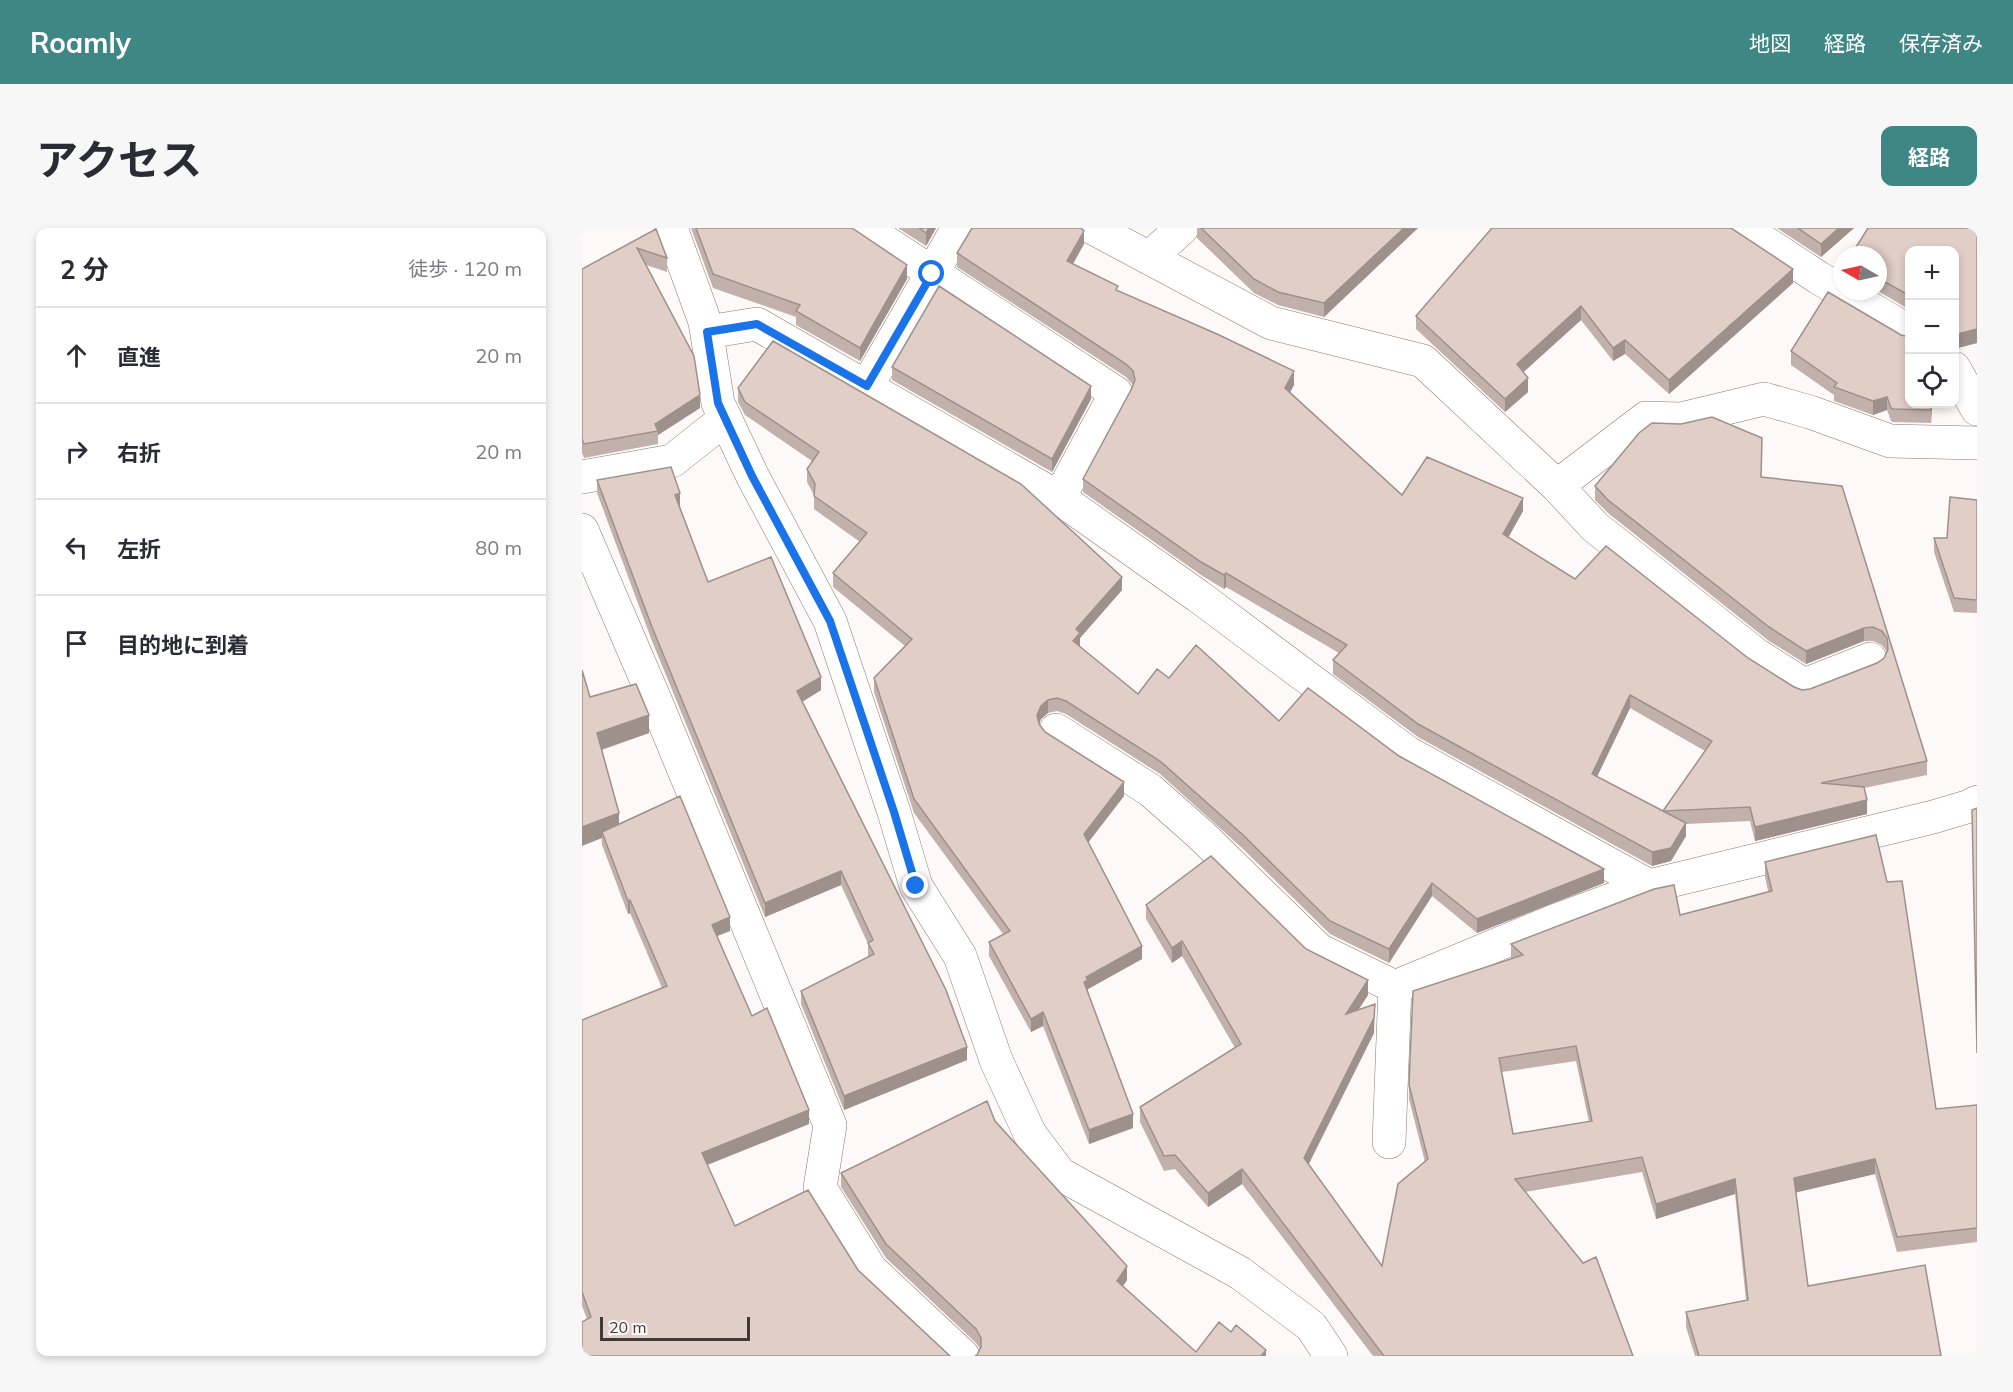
<!DOCTYPE html>
<html lang="ja">
<head>
<meta charset="utf-8">
<style>
	:root { --surface:#fff; --page:#f7f7f7; --text:#2b2b33; --muted:#7c7c81; --line:#e1e1e2; --accent:#3f8785 }
	body { margin:0; font-family:Mulish,"Noto Sans JP",sans-serif; background:var(--page); color:var(--text) }
	.controls { position:absolute; right:18px; top:18px; display:grid; overflow:hidden; border-radius:12px; box-shadow:0 3px 9px #0003 }
	.controls button { width:54px; height:54px; display:grid; place-items:center; padding:0; border:0; border-bottom:2px solid var(--line); background:var(--surface); color:var(--text); font:30px sans-serif }
	.compass { position:absolute; left:1251px; top:18px; width:54px; height:54px; border-radius:50%; background:var(--surface); box-shadow:0 3px 9px #0003; rotate:279deg }
	.scale { position:absolute; left:18px; bottom:15px; width:150px; box-sizing:border-box; padding-left:6px; border:3px solid #403936; border-top:0; font-size:16px; line-height:21px; white-space:nowrap; color:#403936; -webkit-text-stroke:4px #fdf9f8; paint-order:stroke }
	.stop { position:absolute; width:18px; height:18px; margin:-14px; border:4px solid #1a73e8; border-radius:50%; background:#fff }
	.stop.end { background:#1a73e8; border-color:#fff; box-shadow:0 2px 6px #0008 }
	.list { margin:0; padding:0; list-style:none }
	h2 { display:flex; justify-content:space-between; align-items:center; height:78px; margin:0; padding:0 24px; font-size:26px }
	h2 small { font-size:20px; font-weight:400; color:var(--muted) }
	.list li { display:grid; grid-template-columns:39px 1fr auto; gap:18px; align-items:center; box-sizing:border-box; height:96px; padding:0 24px; border-top:2px solid var(--line) }
	.list b { display:block; font-size:22px; white-space:nowrap }
	.list em { font-size:20px; font-style:normal; color:var(--muted) }
	.icon { flex:none; width:33px; height:33px; fill:none; stroke:currentColor; stroke-width:2; stroke-linecap:round; stroke-linejoin:round }
	.map { position:relative; flex:none; width:1395px; height:1128px; overflow:hidden; border-radius:12px }
	header { display:flex; align-items:center; gap:36px; box-sizing:border-box; height:84px; padding:0 30px; background:var(--accent); color:#fff }
	header strong { font-size:28px }
	nav { display:flex; gap:33px; margin-inline-start:auto; font-size:21px }
	.intro { display:flex; align-items:center; justify-content:space-between; box-sizing:border-box; height:144px; padding:0 36px }
	h1 { margin:0; font-size:42px }
	.button { padding:15px 27px; border-radius:12px; background:var(--accent); color:#fff; font-size:21px; font-weight:700 }
	main { display:flex; gap:36px; padding:0 36px }
	aside { flex:1; background:var(--surface); border-radius:12px; box-shadow:0 3px 9px #0003 }
	.map>svg:first-child { display:block }
	.lines { fill:none; stroke-linecap:round; stroke-linejoin:round }
	.minor-casing { stroke:#8a7972; stroke-width:34 }
	.minor { stroke:#fff; stroke-width:33 }
	.wall { fill:#c2b1ab; fill-rule:evenodd }
	.shaded-wall { fill:#9e908b }
	.building { fill:#e1cec7; stroke:#9e908b; stroke-width:1.5; fill-rule:evenodd }
	.route { stroke:#1a73e8; stroke-width:8 }
</style>
</head>
<body>
<header>
<strong>Roamly</strong>
<nav><a>地図</a><a>経路</a><a>保存済み</a></nav>
</header>
<div class="intro"><h1>アクセス</h1><a class="button">経路</a></div>
<main>
<aside>
<h2>2 分<small>徒歩 · 120 m</small></h2>
<ul class="list">
<li><svg class="icon" aria-label="ahead" viewBox="0 0 24 24"><path d="M12 20V5M6 11l6-6 6 6"/></svg><div><b>直進</b></div><em>20 m</em></li>
<li><svg class="icon" aria-label="right" viewBox="0 0 24 24"><path d="M7 20v-9h11M14 6l5 5-5 5"/></svg><div><b>右折</b></div><em>20 m</em></li>
<li><svg class="icon" aria-label="left" viewBox="0 0 24 24"><path d="M17 20v-9H6M10 6l-5 5 5 5"/></svg><div><b>左折</b></div><em>80 m</em></li>
<li><svg class="icon" aria-label="arrive" viewBox="0 0 24 24"><path d="M6 21V4h12l-3 4 3 4H6"/></svg><div><b>目的地に到着</b></div></li>
</ul>
</aside>
<div class="map">
<svg width="1395" height="1128" viewBox="0 0 1395 1128">
	<rect width="100%" height="100%" fill="#fdf9f8"/>
	<g class="lines">
		<g class="minor-casing">
			<path id="minor" d="M89,0l34,94 13,81 34,72 78,146 64,191 22,74 44,70 36,104 34,74 30,40 180,99 71,53 20,30
				M282,0l252,165 -57,105
				M511,0l178,95 152,38 134,125 38,41 163,129 46,29 66,-26
				M1161,0l76,50 91,54
				M567,30l33,-30
				M125,104l50,-8 302,174 139,98 210,157 241,133
				M1372,140l23,41
				M285,158l91,-158
				M0,249l90,-16 53,-42
				M975,258l89,-68 35,1 83,-20 46,13 80,29 87,2
				M0,302l74,172 174,423 -10,63 51,82 92,86
				M474,502l94,60 51,45 118,115 76,37 159,-66 95,-35 284,-69 37,-11 7,-4
				M807,914l6,-155"/>
		</g>
		<use href="#minor" class="minor"/>
	</g>
	<path class="wall" d="M109,0h161l55,51 -47,82 -64,-36v-8l-83,-29z
		M316,0h38l-10,18z
		M615,0h221l-94,89 -46,-12 -24,-12 -57,-55z
		M1195,0h77l-33,29z
		M1395,0v115l-23,6v-99h-44v60l-32,-19v-36z
		M74,1l11,29v14l-21,-7 54,143 -42,27v9l-74,14 -2,-5v-184z
		M502,16l-11,20 45,27 176,94 -4,7 112,103 121,16 -15,26 67,42 173,79 46,29 8,3 8,-1 67,-26 7,-5 3,-6 -5,-7 -9,-4h-9l-58,23 -37,-23 -161,-128 -13,-13v-14l166,-9 81,9 85,275v14l-63,13 3,26 -112,27 -5,-20 -64,3v12l-15,25 -19,5 -234,-129 -85,-63v-14l6,-7 -113,-66 -2,2 -23,-14 -118,-83v-13l49,-91 1,-3 -7,-8 -169,-110v-14zM1048,480l75,43 -42,60 -66,-34z
		M1211,55l-124,111 -44,-40 -12,7 -32,-41 -58,52 5,20 -23,20 -89,-83v-13z
		M1319,107l31,69 -1,19 -38,-1 -2,-1 -4,-11 -14,5 -39,-14v-6l-43,-30v-14z
		M310,139l199,32 -39,73 -160,-92z
		M156,160l384,202 -42,48v9l58,47 31,-16 110,43 120,35 205,127 -127,50 -45,-37 -43,67 -59,-29 -88,-86 -82,-74 -94,-60 -9,-3 -9,2 -7,6 -2,5 6,8 79,64 -36,46 54,117 -54,30v3l45,136 -44,16 -46,-118 -12,6 -42,-76v-14l14,-8 -89,-121 -40,-121v-14l31,-32 -72,-59v-14l27,-31 -46,-33v-14l-7,-13v-13l5,-8 -67,-46 -7,-13z
		M15,252l83,27 28,75 113,108 -19,12 165,358 -123,50 -43,-106v-13l67,-34v-13l-27,-59 -76,32 -113,-276 -55,-148z
		M1395,272v113l-23,-1 -20,-60v-14h13z
		M8,469l59,36 -47,17 17,74 111,107 -13,5 35,80 57,108 -102,41 28,61 -148,93 -5,-13v-286l80,-32 -32,-75 -2,1 -26,-69z
		M1183,634l171,247 41,-4v137l-80,10 -22,-78 -79,18 12,94 133,70h-246l-9,-29v-15l60,-12 -11,-106 -79,25 -14,-47 -117,20 108,164h-260l-131,-172 -34,23 -33,-38 -11,2 -24,-49v-15l95,-59 -53,-92 -10,7 -26,-44v-14l160,44 62,46 -10,15 16,23 -65,131 73,102 43,-104 -16,-63v-14l102,-126v-15l169,-29 88,-24 -3,-14zM994,833l13,61 -76,12 -11,-62z
		M413,893l132,159 -4,6 73,66 70,4 -289,-1 3,-6 -4,-6 -90,-85 -45,-71v-14z"/>
	<path class="shaded-wall" d="M347,0h7l-10,18v-13z
		M822,0h14l-94,89v-14z
		M1257,0h15l-33,29v-13z
		M502,3v13l-17,30v-13z
		M325,37v14l-47,82v-13z
		M1211,41v14l-124,111v-14z
		M999,78v14l-64,58v-14z
		M1395,101v14l-23,6v-14z
		M1043,112v14l-12,7v-13z
		M712,143v14l-9,17v-14z
		M946,150v14l-23,20v-13z
		M509,158v13l-39,73v-13z
		M118,167v13l-42,27v-4l-3,-7z
		M1305,169v13l-14,5v-14z
		M1349,176h1l-1,19z
		M98,265v14l-5,1v-13z
		M941,270v13l-20,36v-13z
		M644,345v14l-2,2v-14z
		M540,349v13l-42,48v8l-7,9v-14l3,-12z
		M1282,400v13l-58,23v-13z
		M239,449v13l-24,15v-14z
		M1048,467v13l-38,79v-13z
		M466,472v13l-7,6 -4,10v-14l4,-9z
		M67,487v18l-52,18v-18z
		M542,554v14l-40,52v-14z
		M1285,572v14l-112,27v-14z
		M37,585v18l-17,1v6l-20,8v-19z
		M1104,595v13l-15,25 -19,5v-14z
		M1022,641v14l-127,50v-14z
		M259,643v14l-76,32v-14z
		M850,655v13l-43,67v-14z
		M48,672v13l-2,1v-13z
		M148,689v14l-18,7v-13z
		M600,713v15l-10,7v-15z
		M560,718v13l-54,30v5l-4,-12 2,-5z
		M786,752v15l-22,34v-15z
		M793,776l-1,29 -70,140v-15z
		M461,784v14l-12,6v-13z
		M385,819v13l-123,50v-14z
		M227,882v14l-107,43v-14z
		M551,886v14l-44,16v-14z
		M1293,931v15l-81,19v-15z
		M660,941v15l-34,23v-14z
		M1153,951v15l-79,25v-15z
		M545,1038v14l-10,15v-14z
		M684,1122v6h-5z"/>
	<path class="building" d="M114,0h156l55,37 -47,83 -64,-37 4,-6 -87,-31z
		M337,0h10l-3,5z
		M390,0h109l3,3 -17,30 51,25 -2,4 101,44 77,37 -9,17 117,107 25,-38 96,41 -20,36 72,45 31,-33 142,112 46,29 8,3 8,-1 67,-26 7,-5 4,-9 -1,-11 -5,-7 -9,-4 -9,1 -58,23 -37,-24 -161,-127 -13,-14 44,-53 13,-10 29,1 31,-7 50,21 -1,39 81,9 85,275 -106,22 43,4 3,13 -112,27 -5,-20 -87,4 23,12 -15,25 -19,4 -234,-128 -85,-64 14,-15 -121,-72 -2,2 -23,-13 -118,-83 49,-91 3,-8 -2,-9 -7,-7 -169,-111zM1048,467l82,46 -49,70 -71,-37z
		M619,0h203l-80,75 -46,-11 -24,-13z
		M910,0h239l62,41 -124,111 -44,-40 -12,8 -32,-42 -64,58 11,14 -23,21 -89,-83z
		M1216,0h41l-18,16z
		M1286,0h109v101l-23,6v-85h-44v46l-32,-18v-23h-27z
		M74,1l11,29 -30,-10 57,108 6,39 -45,29 3,7 -74,13 -2,-5v-170z
		M357,58l152,100 -39,73 -160,-92z
		M1246,64l73,43 9,2v67h21v6l-38,-1 -2,-1 -4,-11 -14,4 -39,-14 3,-4 -46,-32z
		M191,113l248,143 101,93 -46,52 4,4 -7,8 65,53 19,-25 12,9 27,-33 83,76 29,-33 91,68 205,113 -127,50 -45,-36 -43,66 -59,-28 -88,-87 -82,-73 -94,-60 -9,-3 -9,2 -7,6 -4,9 2,9 6,8 79,50 -40,52 58,112 -56,31 2,3 -4,2 49,132 -44,16 -46,-118 -12,7 -42,-77 21,-11 -96,-132 -40,-121 38,-39 -79,-66 34,-40 -53,-37 1,-12 -8,-15 12,-17 -74,-50 -7,-14z
		M89,239l9,26 -5,2 33,87 63,-25 50,120 -24,14 149,299 21,57 -123,49 -43,-105 73,-37 -6,-11 5,-3 -32,-69 -76,32 -113,-276 -55,-147z
		M1368,269l27,3v100l-23,-2 -20,-60h13z
		M0,442l8,27 46,-13 13,31 -52,18 22,80 -37,14z
		M98,568l50,121 -18,8 40,91 15,-8 42,102 -107,43 33,73 73,-36 50,80 92,86h-368v-34l9,-5 -9,-25v-272l85,-34 -37,-86 -2,1 -26,-69z
		M1395,580v245l-5,-243z
		M1294,607l11,47 15,-1 34,228 41,-4v123l-80,9 -22,-78 -81,19 14,108 117,-21 16,91h-242l-13,-44 62,-12 -13,-121 -79,25 -14,-47 -127,22 68,84 13,-6 37,99h-249l-142,-187 -34,24 -33,-38 -11,1 -24,-49 101,-63 -59,-103 -10,7 -26,-43 65,-49 95,93 62,31 -22,34 29,-10 -1,14 -70,140 78,108 16,-82 30,-25 -19,-74 4,-94 110,-36 -12,-11 143,-55 20,-4 6,30 92,-24 -7,-29zM994,818l16,75 -79,13 -14,-76z
		M405,873l8,20 132,145 -10,15 79,71 23,-30 12,10 5,-7 30,25 -5,6h-286l2,-1 4,-8v-9l-5,-9 -90,-85 -45,-71z"/>
	<g class="lines">
		<path class="route" d="M334,658l-22,-74 -64,-191 -78,-145 -34,-73 -11,-71 50,-8 110,62 65,-112"/>
	</g>
</svg>
<div class="controls">
<button>+</button>
<button>−</button>
<button><svg class="icon" aria-label="locate" viewBox="0 0 24 24"><circle cx="12" cy="12" r="6"/><path d="M12 2v4M12 18v4M2 12h4M18 12h4"/></svg></button>
</div>
<svg class="compass" viewBox="-18 -18 36 36"><path d="M0-13l5 13h-10z" fill="#e53935"/><path d="M0 13l5-13h-10z" fill="#7c7c81"/></svg>
<div class="scale">20 m</div>
<div class="stop" style="left:350px;top:46px"></div>
<div class="stop end" style="left:334px;top:658px"></div>
</div>
</main>
</body>
</html>
